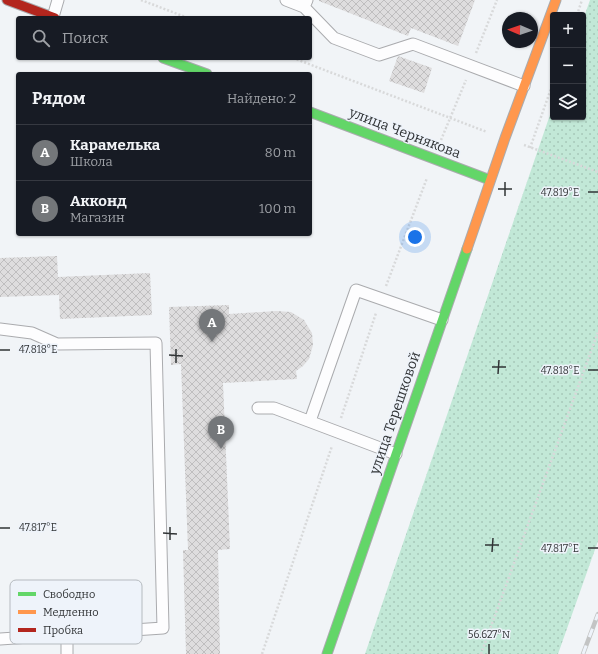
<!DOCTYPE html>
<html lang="ru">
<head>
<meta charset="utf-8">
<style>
	:root { --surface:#171b24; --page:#242831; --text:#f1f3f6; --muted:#9ea1a6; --line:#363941; --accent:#74777a }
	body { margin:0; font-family:Bitter,serif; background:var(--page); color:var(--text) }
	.controls { position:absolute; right:12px; top:12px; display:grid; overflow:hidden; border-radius:4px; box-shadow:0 1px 3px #0004 }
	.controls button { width:36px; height:36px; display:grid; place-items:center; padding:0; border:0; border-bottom:1px solid var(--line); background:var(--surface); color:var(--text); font:20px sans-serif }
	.compass { position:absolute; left:502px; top:12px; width:36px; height:36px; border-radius:50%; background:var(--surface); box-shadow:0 1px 3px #0004; rotate:272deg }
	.you { position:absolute; left:415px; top:237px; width:14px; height:14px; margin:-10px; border:3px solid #fff; border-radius:50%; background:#1a73e8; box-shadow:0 0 0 6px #1a73e833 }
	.badge { display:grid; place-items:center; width:26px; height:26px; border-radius:50%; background:var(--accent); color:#fff; font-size:13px; font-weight:700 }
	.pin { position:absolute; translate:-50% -33px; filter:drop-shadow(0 1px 2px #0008) }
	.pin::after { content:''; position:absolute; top:21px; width:14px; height:12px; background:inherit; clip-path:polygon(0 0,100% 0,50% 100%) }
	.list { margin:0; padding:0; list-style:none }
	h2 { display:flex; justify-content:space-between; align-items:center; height:52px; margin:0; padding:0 16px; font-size:17px }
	h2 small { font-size:13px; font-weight:400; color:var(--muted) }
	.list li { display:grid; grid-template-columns:26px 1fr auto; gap:12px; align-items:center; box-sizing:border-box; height:56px; padding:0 16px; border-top:1px solid var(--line) }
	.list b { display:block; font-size:15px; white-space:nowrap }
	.list p { margin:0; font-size:13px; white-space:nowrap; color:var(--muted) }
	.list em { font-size:13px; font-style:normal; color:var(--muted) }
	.icon { flex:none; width:22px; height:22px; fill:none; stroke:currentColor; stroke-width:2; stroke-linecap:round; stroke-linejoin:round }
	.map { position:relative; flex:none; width:598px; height:654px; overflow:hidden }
	.search { position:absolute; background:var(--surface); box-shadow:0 1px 3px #0004; left:16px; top:16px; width:296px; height:44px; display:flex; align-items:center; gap:10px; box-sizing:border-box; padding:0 14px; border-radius:4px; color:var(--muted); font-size:15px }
	.panel { position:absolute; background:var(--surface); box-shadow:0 1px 3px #0004; left:16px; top:72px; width:296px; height:164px; border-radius:4px }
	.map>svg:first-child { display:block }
	.park { fill:url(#park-dots) }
	.building { fill:url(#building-cross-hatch) }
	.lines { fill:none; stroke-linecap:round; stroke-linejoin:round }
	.lane-casing { stroke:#aaabae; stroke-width:13 }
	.fast-casing { stroke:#aaabae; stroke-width:11 }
	.slow-casing { stroke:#aaabae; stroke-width:11 }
	.jam-casing { stroke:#aaabae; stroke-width:11 }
	.path { stroke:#d8d9da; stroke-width:2.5; stroke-dasharray:2 2; stroke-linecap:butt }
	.lane { stroke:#fdfdfe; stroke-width:11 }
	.fast { stroke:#63d668; stroke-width:9 }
	.slow { stroke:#ff974d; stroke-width:9 }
	.jam { stroke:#b3261e; stroke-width:9 }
	.rail-casing { stroke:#c3c4c4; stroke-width:4.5 }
	.rail { stroke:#eef3fa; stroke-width:3; stroke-dasharray:9; stroke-linecap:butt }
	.ticks { fill:none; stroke:#313436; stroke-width:1.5 }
	.labels { text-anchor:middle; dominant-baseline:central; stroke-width:3; stroke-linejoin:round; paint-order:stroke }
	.street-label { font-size:14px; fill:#313436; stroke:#eef3fa }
	.key { fill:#eef3fa; stroke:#b5babf; stroke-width:1 }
	.key-label { font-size:11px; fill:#313436 }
	.ticks-label { font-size:10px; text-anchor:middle; fill:#313436; stroke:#eef3fa; stroke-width:3; stroke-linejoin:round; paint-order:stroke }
</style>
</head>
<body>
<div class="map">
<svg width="598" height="654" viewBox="0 0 598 654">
	<defs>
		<pattern id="park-dots" width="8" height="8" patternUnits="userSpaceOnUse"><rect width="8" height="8" fill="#c2e8d7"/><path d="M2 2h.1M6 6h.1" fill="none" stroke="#a7c8b9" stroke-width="1.8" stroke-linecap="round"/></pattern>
		<pattern id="building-cross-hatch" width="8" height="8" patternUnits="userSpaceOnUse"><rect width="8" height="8" fill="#deddde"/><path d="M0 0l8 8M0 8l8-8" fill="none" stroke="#bfbebf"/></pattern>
	</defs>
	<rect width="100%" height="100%" fill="#f1f4f7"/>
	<path class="park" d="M590,0h8v541l-40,113h-193l188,-548v11h30v-97z"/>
	<path class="building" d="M319,0h156l-17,46 -47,-18 -3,8 -89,-35z
		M398,56l34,12 -8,25 -35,-12z
		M57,256l1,21 92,-4 2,42 -92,4 -1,-24 -59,2v-39z
		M229,305v9l47,-3 15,1 13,8 8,13 1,12 -4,14 -6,7 -7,5 1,8 -74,4 7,166 -12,1 2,104h-34l-3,-104h5l-7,-186 -10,1 -2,-58z"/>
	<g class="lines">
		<g class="lane-casing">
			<path id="lane" d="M286,0l18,7
				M307,0l-3,7 30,31 45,17 34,-11 111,42
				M53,17l5,-17
				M0,329l32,4 25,11 99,-1 7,285 -163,11
				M258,408h16l122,46
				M310,421l46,-131 86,30
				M67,634v20"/>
		</g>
		<g class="fast-casing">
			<path id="fast" d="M163,58l44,16
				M310,112l180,68
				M327,654l140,-405"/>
		</g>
		<g class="slow-casing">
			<path id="slow" d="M467,249l38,-111 51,-138"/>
		</g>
		<g class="jam-casing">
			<path id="jam" d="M7,0l48,18"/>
		</g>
		<path class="path" d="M141,0l47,18
			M577,15l5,-15
			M476,53l21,-53
			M293,58l194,74
			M441,140l25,-60
			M524,145l74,27
			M530,148l23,-65
			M386,286l41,-108
			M341,418l35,-105
			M262,654l70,-208
			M481,654l117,-322"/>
		<use href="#lane" class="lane"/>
		<use href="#fast" class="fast"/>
		<use href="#slow" class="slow"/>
		<use href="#jam" class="jam"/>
		<g class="rail-casing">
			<path id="rail" d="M583,654l15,-40"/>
		</g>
		<use href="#rail" class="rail"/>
	</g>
	<path class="ticks" d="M498,189h14M588,192h10M505,196v-14M0,350h10M169,355l14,1M176,363v-14M492,367h14M588,370h10M498,374l1,-14M0,528h10M163,533l14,1M170,540v-13M485,545h14M588,548h10M492,552l1,-14M489,654v-10"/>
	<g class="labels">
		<g class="street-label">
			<text transform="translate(405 133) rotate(21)">улица Чернякова</text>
			<text transform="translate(395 413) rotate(-71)">улица Терешковой</text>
		</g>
	</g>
	<rect x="10" y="580" width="132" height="64" rx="6" class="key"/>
	<rect x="18" y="592" width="18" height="4" fill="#63d668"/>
	<rect x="18" y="610" width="18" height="4" fill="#ff974d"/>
	<rect x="18" y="628" width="18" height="4" fill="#b3261e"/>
	<g class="key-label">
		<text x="43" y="598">Свободно</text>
		<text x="43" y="616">Медленно</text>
		<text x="43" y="634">Пробка</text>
	</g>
	<g class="ticks-label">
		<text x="560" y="196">47.819°E</text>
		<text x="38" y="353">47.818°E</text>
		<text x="560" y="374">47.818°E</text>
		<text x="38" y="531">47.817°E</text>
		<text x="560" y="552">47.817°E</text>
		<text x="489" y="638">56.627°N</text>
	</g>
</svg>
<div class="controls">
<button>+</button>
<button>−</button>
<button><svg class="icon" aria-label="layers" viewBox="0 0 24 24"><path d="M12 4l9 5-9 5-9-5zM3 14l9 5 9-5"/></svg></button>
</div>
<svg class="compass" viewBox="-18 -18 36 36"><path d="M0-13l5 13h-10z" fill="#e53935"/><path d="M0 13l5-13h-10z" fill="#9ea1a6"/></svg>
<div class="you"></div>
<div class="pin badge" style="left:212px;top:342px">A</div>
<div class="pin badge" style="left:221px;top:449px">B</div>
<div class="search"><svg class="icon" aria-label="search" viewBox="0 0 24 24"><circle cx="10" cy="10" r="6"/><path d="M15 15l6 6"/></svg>Поиск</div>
<section class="panel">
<h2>Рядом<small>Найдено: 2</small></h2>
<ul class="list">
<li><span class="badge">A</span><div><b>Карамелька</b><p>Школа</p></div><em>80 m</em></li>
<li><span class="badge">B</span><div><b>Акконд</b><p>Магазин</p></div><em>100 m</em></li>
</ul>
</section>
</div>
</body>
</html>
